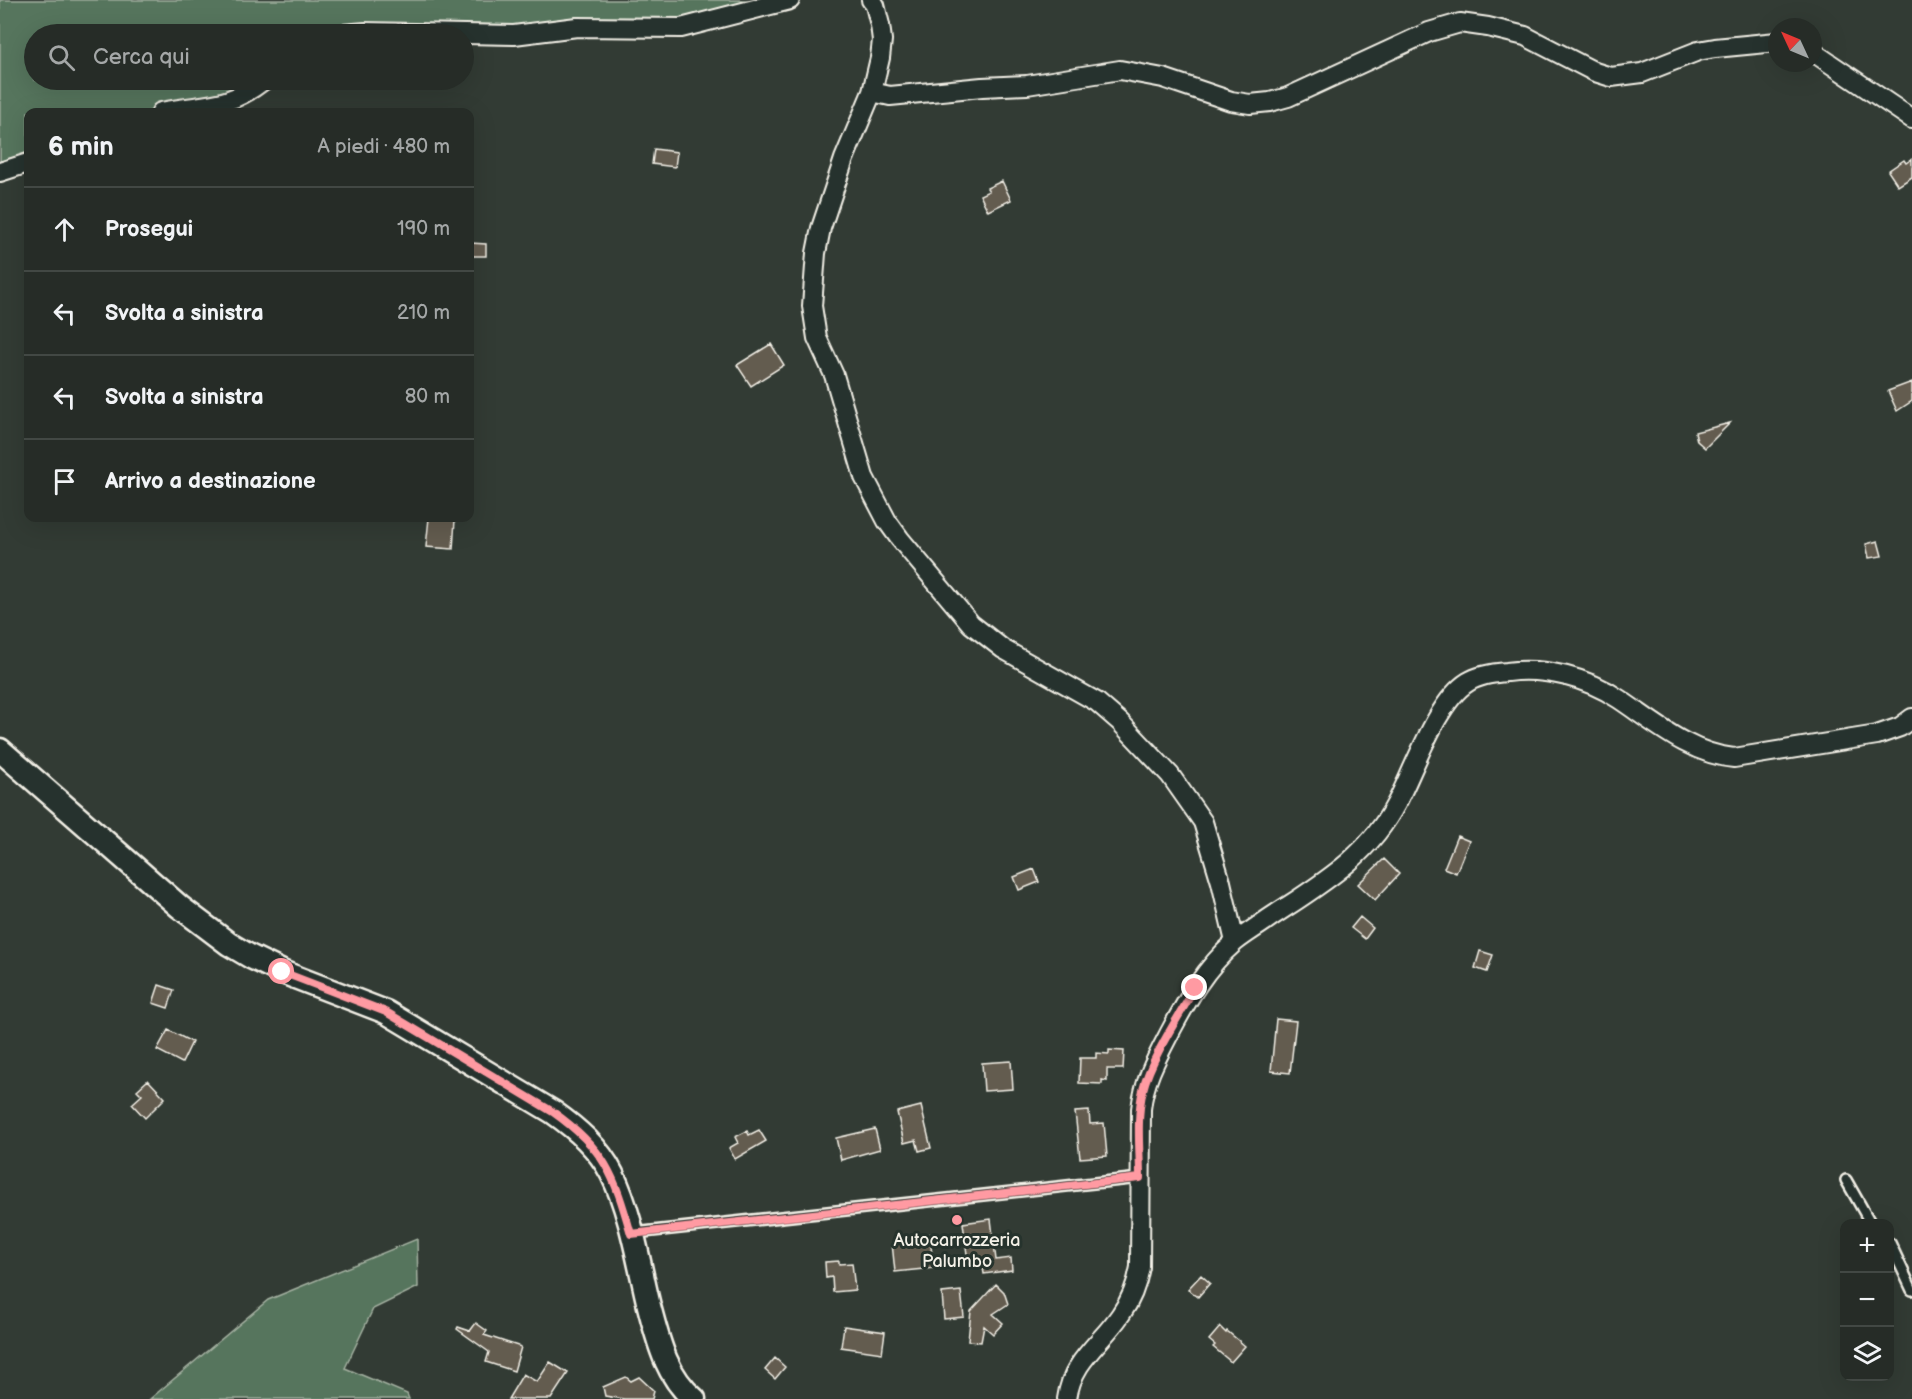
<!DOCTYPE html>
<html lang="it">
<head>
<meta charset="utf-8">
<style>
	:root { --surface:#262c27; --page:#2e342f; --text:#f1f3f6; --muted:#a4a7a7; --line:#424844 }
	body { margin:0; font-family:"Balsamiq Sans",sans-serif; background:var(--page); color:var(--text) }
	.controls { position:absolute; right:18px; bottom:18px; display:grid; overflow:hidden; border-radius:12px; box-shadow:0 6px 24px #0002 }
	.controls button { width:54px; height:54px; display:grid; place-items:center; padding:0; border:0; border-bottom:2px solid var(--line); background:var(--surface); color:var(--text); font:30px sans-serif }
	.compass { position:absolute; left:1768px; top:18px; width:54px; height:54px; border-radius:50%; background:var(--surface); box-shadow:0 6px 24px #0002; rotate:314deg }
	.stop { position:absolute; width:18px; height:18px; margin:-14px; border:4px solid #ff9aa2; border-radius:50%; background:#fff }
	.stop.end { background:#ff9aa2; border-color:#fff; box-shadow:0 2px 6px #0008 }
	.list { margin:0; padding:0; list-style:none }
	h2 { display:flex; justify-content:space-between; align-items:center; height:78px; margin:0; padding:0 24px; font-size:26px }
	h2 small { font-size:20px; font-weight:400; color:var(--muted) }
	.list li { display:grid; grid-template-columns:39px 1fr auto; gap:18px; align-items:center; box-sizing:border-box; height:84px; padding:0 24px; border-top:2px solid var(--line) }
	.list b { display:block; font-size:22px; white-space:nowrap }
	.list em { font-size:20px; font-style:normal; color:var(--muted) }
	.icon { flex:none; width:33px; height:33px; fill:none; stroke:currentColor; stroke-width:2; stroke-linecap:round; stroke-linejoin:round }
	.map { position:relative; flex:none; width:1912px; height:1399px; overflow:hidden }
	.search { position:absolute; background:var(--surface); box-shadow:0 6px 24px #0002; left:24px; top:24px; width:450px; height:66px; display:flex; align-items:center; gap:15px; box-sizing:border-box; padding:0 21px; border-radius:33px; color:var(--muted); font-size:22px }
	.panel { position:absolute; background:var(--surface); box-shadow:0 6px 24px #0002; left:24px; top:108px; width:450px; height:414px; border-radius:12px }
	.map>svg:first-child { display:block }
	.green { fill:#56745d; stroke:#a5b2a2; stroke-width:1.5 }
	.building { fill:#645b4f; stroke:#f4f1e8; stroke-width:1.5 }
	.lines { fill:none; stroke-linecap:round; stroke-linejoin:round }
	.service-casing { stroke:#f4f1e8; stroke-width:14 }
	.minor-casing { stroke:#f4f1e8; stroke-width:22 }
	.tertiary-casing { stroke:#f4f1e8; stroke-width:27 }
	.service { stroke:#26332d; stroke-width:9 }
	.minor { stroke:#26332d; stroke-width:18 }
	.tertiary { stroke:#26332d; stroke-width:22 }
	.route { stroke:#ff9aa2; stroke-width:8 }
	.poi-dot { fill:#ff9aa2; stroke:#26332d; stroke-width:2 }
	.labels { text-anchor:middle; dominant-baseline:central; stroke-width:6; stroke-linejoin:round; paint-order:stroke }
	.poi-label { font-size:18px; fill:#f4f1e8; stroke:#26332d }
</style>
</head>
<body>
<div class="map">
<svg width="1912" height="1399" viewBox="0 0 1912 1399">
	<rect width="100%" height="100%" fill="#323b34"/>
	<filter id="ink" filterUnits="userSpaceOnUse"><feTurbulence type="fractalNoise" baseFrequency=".0167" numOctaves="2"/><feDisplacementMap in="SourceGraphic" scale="12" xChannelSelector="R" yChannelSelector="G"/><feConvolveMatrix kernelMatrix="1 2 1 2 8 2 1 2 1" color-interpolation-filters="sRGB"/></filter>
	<g filter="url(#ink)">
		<path class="green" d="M0,0h751l-62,17 -17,2 -100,3 -61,6 -153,-3 -41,6 -4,3h-279v46h216l-25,14 -79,18h-118v42l-28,10z
			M417,1239l1,48 -45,22 -28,59 62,26 2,5h-259l118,-99z"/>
		<path class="building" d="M654,149l23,3 -2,15 -23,-3z
			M1912,159v18l-14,9 -10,-15 16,-11 2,3z
			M1002,181l9,19 -23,11 -8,-16 9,-4 -2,-3z
			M470,243l16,1v12h-16z
			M771,344l13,21 -33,21 -14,-21z
			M1912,382v19l-15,10 -9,-20z
			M1730,423l-25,25 -8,-7 -2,-9z
			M429,518l26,2 -2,29 -27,-2z
			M1878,541l4,15 -13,2 -3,-14z
			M1457,836l12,5 -13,32 -12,-5z
			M1384,859l15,15 -24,26 -17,-16z
			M1034,869l5,13 -20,8 -5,-13z
			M1360,917l13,11 -8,11 -14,-11z
			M1480,951l13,4 -6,17 -12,-4z
			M159,985l15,5 -6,18 -15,-5z
			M1276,1019l20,2 -6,52 -19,-2z
			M168,1030l24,12 -10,21 -25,-13z
			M1109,1050l15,1 -1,18h-16v12l-5,-1v4l-23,-1 1,-25h16v-5l13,1z
			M1011,1061l2,28 -29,2 -2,-28z
			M148,1080l17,18 -20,20 -13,-14 10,-9 -5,-5z
			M921,1106l10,42 -12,3 -3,-11 -12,3 -7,-31z
			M1089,1111l1,13 14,-1 3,33 -27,2 -5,-46z
			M875,1129l5,20 -39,11 -5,-22z
			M759,1130l7,11 -31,18 -6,-11 9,-5 -3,-6 12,-6 2,4z
			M991,1219l5,41 15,-2 1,12 -28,4 -2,-14 -14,2 -5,-39z
			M930,1234l3,34 -38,4 -3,-29 9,-1 -1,-5z
			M839,1261v3l13,-1 3,27 -22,2 -1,-15 -6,1 -1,-16z
			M1201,1275l9,8 -12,14 -10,-8z
			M996,1284l8,8 4,12 -15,10 10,9 -10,11 -9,-8 -3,16 -13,-1 3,-30z
			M961,1291l3,26 -20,2 -2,-26z
			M476,1323l11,8 -3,4 37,12 -7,24 -28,-9 3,-10 -32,-23 1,-2 12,4z
			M844,1326l41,6 -3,21 -41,-6z
			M1220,1327l6,6 1,-2 18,15 -14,16 -18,-15 2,-2 -6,-5z
			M775,1358l10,9 -10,12 -10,-9z
			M550,1362l18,11 -17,26h-43l15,-25 14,8z
			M626,1377l5,4 8,-4 15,14 -2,8h-28l-19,-3 -2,-9z"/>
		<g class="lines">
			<g class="service-casing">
				<path id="service" d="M1846,1180l25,44
					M634,1233l506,-55
					M1890,1243l22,47"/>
			</g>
			<g class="minor-casing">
				<path id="minor" d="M871,0l4,5 5,20 2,15 -2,18 -8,34 -28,67 -23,69 -5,25 -4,53 5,32 17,37 30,102 23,44 13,18 71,85 32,25 94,53 23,20 50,53 33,47 18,60 14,60
					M343,34l22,-2 149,3 63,-8 104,1 109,-28
					M1813,52l99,67
					M872,92l18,4 92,-9 45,-2 93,-15 43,8 68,23 19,3 20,-2 18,-5 141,-65 31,-9 28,4 37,9 70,36 16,5 31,-4 56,-22 17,-3 62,-6
					M161,112c43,-9 65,-2 103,-32
					M0,172l28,-9
					M1067,1399c5,-39 34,-55 54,-85 10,-14 16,-30 19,-47l1,-158c3,-28 15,-50 28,-75 18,-34 36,-66 66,-92 10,-8 22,-15 33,-23 51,-34 100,-61 129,-117 17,-32 40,-101 71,-120 11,-7 26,-9 39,-10 38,-5 81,6 112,27 36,24 71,55 115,59l143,-23 23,-8 12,-9"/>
			</g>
			<g class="tertiary-casing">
				<path id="tertiary" d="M0,750l180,157 49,37 22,13 31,15 104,40 167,100c24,17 46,36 59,62 19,38 27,91 37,132 9,34 17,70 45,93"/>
			</g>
			<use href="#service" class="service"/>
			<use href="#minor" class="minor"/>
			<use href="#tertiary" class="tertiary"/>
		</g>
	</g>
	<g class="lines" filter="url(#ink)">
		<path class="route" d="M282,972l104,40 167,100c52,37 61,62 78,122l509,-56c0,-28 -4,-60 3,-88 7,-30 36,-74 52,-102"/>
	</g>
	<circle class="poi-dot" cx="957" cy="1220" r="6"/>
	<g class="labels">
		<g class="poi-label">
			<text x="957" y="1240">Autocarrozzeria<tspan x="957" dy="21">Palumbo</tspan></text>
		</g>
	</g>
</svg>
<div class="controls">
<button>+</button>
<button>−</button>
<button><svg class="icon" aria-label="layers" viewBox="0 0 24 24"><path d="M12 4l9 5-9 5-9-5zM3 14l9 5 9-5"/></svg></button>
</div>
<svg class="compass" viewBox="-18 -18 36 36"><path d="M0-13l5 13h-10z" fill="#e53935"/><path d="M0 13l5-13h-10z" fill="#a4a7a7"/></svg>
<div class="stop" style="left:282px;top:972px"></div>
<div class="stop end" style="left:1195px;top:988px"></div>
<div class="search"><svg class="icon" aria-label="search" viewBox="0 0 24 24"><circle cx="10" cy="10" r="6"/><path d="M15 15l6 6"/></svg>Cerca qui</div>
<section class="panel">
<h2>6 min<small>A piedi · 480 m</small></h2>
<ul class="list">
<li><svg class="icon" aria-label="ahead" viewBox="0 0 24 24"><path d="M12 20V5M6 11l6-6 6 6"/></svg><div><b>Prosegui</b></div><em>190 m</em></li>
<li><svg class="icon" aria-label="left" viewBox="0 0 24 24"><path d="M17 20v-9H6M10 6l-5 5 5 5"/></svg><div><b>Svolta a sinistra</b></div><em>210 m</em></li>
<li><svg class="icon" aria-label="left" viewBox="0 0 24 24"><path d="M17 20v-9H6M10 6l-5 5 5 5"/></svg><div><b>Svolta a sinistra</b></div><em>80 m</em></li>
<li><svg class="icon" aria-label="arrive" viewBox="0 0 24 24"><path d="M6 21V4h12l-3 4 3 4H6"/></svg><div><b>Arrivo a destinazione</b></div></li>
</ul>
</section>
</div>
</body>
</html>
